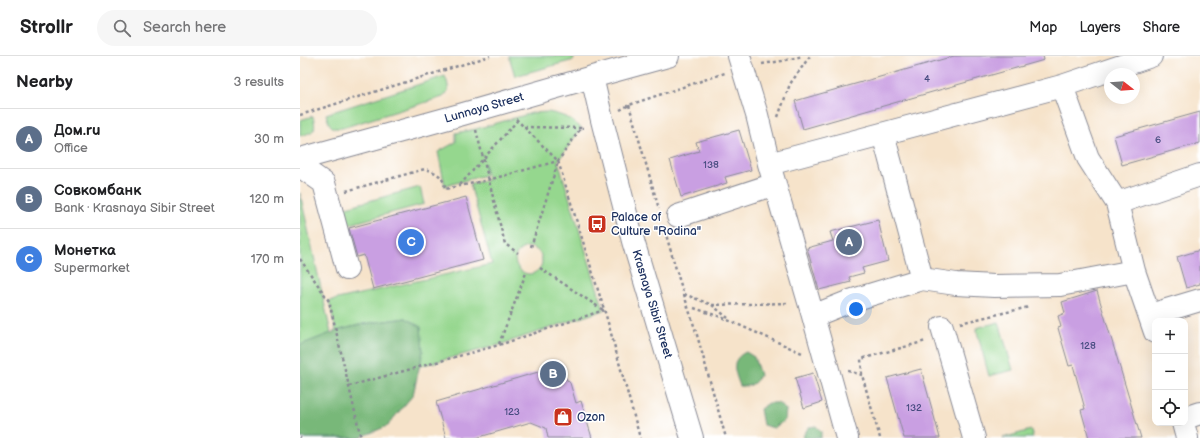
<!DOCTYPE html>
<html lang="en">
<head>
<meta charset="utf-8">
<style>
	:root { --surface:#fff; --page:#f6f6f6; --text:#202124; --muted:#757577; --line:#e0e0e0; --accent:#1a73e8 }
	body { margin:0; font-family:"Balsamiq Sans",sans-serif; background:var(--page); color:var(--text) }
	.controls { position:absolute; right:12px; bottom:12px; display:grid; overflow:hidden; border-radius:8px; box-shadow:0 4px 16px #0002 }
	.controls button { width:36px; height:36px; display:grid; place-items:center; padding:0; border:0; border-bottom:1px solid var(--line); background:var(--surface); color:var(--text); font:20px sans-serif }
	.compass { position:absolute; left:804px; top:12px; width:36px; height:36px; border-radius:50%; background:var(--surface); box-shadow:0 4px 16px #0002; rotate:107deg }
	.you { position:absolute; left:556px; top:253px; width:14px; height:14px; margin:-10px; border:3px solid #fff; border-radius:50%; background:#1a73e8; box-shadow:0 0 0 6px #1a73e833 }
	.badge { display:grid; place-items:center; width:26px; height:26px; border-radius:50%; background:var(--accent); color:#fff; font-size:13px; font-weight:700 }
	.pin { position:absolute; translate:-50% -50%; border:2px solid #fff; box-shadow:0 1px 4px #0006 }
	.list { margin:0; padding:0; list-style:none }
	h2 { display:flex; justify-content:space-between; align-items:center; height:52px; margin:0; padding:0 16px; font-size:17px }
	h2 small { font-size:13px; font-weight:400; color:var(--muted) }
	.list li { display:grid; grid-template-columns:26px 1fr auto; gap:12px; align-items:center; box-sizing:border-box; height:60px; padding:0 16px; border-top:1px solid var(--line) }
	.list b { display:block; font-size:15px; white-space:nowrap }
	.list p { margin:0; font-size:13px; white-space:nowrap; color:var(--muted) }
	.list em { font-size:13px; font-style:normal; color:var(--muted) }
	.icon { flex:none; width:22px; height:22px; fill:none; stroke:currentColor; stroke-width:2; stroke-linecap:round; stroke-linejoin:round }
	.map { position:relative; flex:none; width:900px; height:382px; overflow:hidden }
	header { display:flex; align-items:center; gap:24px; box-sizing:border-box; height:56px; padding:0 20px; background:var(--surface); border-bottom:1px solid var(--line) }
	header strong { font-size:19px }
	nav { display:flex; gap:22px; margin-inline-start:auto; font-size:14px }
	.search { width:280px; height:36px; background:var(--page); display:flex; align-items:center; gap:10px; box-sizing:border-box; padding:0 14px; border-radius:22px; color:var(--muted); font-size:15px }
	main { display:flex }
	aside { flex:1; background:var(--surface) }
	.map>svg:first-child { display:block }
	.green { fill:#95d78e; stroke:#588376; fill-rule:evenodd }
	.forest { fill:#78b879; stroke:#4a746c }
	.building { fill:#c99fe2 }
	.lines { fill:none; stroke-linecap:round; stroke-linejoin:round }
	.minor-casing { stroke:#888994; stroke-width:24 }
	.path { stroke:#888994; stroke-width:2.5; stroke-dasharray:3 3; stroke-linecap:butt }
	.minor { stroke:#fff; stroke-width:22 }
	.labels { text-anchor:middle; dominant-baseline:central; stroke-width:3; stroke-linejoin:round; paint-order:stroke }
	.number-label { font-size:10px; fill:#464b7f }
	.street-label { font-size:12px; fill:#1b2f5e; stroke:#fff }
	.poi-label { font-size:12px; fill:#1b2f5e; stroke:#fff; text-anchor:start }
</style>
</head>
<body>
<header>
<strong>Strollr</strong>
<div class="search"><svg class="icon" aria-label="search" viewBox="0 0 24 24"><circle cx="10" cy="10" r="6"/><path d="M15 15l6 6"/></svg>Search here</div>
<nav><a>Map</a><a>Layers</a><a>Share</a></nav>
</header>
<main>
<aside>
<h2>Nearby<small>3 results</small></h2>
<ul class="list">
<li><span class="badge" style="background:#5c6f8a">A</span><div><b>Дом.ru</b><p>Office</p></div><em>30 m</em></li>
<li><span class="badge" style="background:#5c6f8a">B</span><div><b>Совкомбанк</b><p>Bank · Krasnaya Sibir Street</p></div><em>120 m</em></li>
<li><span class="badge" style="background:#3f7fe0">C</span><div><b>Монетка</b><p>Supermarket</p></div><em>170 m</em></li>
</ul>
</aside>
<div class="map">
<svg width="900" height="382" viewBox="0 0 900 382">
	<rect width="100%" height="100%" fill="#fff"/>
	<filter id="ink" filterUnits="userSpaceOnUse"><feTurbulence type="fractalNoise" baseFrequency=".025" numOctaves="2"/><feDisplacementMap in="SourceGraphic" scale="8" xChannelSelector="R" yChannelSelector="G"/><feConvolveMatrix kernelMatrix="1 2 1 2 8 2 1 2 1" color-interpolation-filters="sRGB"/></filter>
	<filter id="wash" filterUnits="userSpaceOnUse"><feTurbulence type="fractalNoise" baseFrequency=".012" numOctaves="4" result="noise"/><feDisplacementMap in="SourceGraphic" scale="16" xChannelSelector="R" yChannelSelector="G"/><feGaussianBlur stdDeviation="0.9" result="paint"/><feColorMatrix in="noise" values="0 0 0 0 0 0 0 0 0 0 0 0 0 0 0 0 0 1.4 0 .05"/><feComposite in="paint" operator="in"/></filter>
	<g filter="url(#wash)">
		<rect width="100%" height="100%" fill="#f6e3ca"/>
		<path class="green" d="M209,0h64l1,4 -59,16z
			M145,20c3,8 6,15 -2,21l-101,31c-12,2 -13,-4 -16,-14z
			M248,56c15,3 22,6 33,16l-23,33 46,149 -105,35 -79,21 3,-15 -17,-33 -43,6 -27,7 -7,-30 163,-37 -22,-80 18,-4 -4,-17 1,12 -40,11 -7,-34 18,-10v-9l20,-4 56,-16zM227,191c8,0 15,5 15,14 0,3 -1,6 -3,8 -15,17 -38,-15 -12,-22z
			M13,60c4,15 1,16 -13,20v-16z
			M120,131l4,17 -81,22 -4,-17z
			M0,137l54,245h-54z
			M699,266l14,48 -24,6 -13,-48z
			M731,374l2,8h-30z"/>
		<path class="forest" d="M106,262l15,9 2,24 -10,44 -26,31 -28,12h-59v-93l36,-14 27,-7z
			M446,296l8,5 6,18c-5,9 -9,12 -20,11 -5,-14 -11,-26 6,-34z
			M469,347h9l8,7 -1,10 -11,8 -11,-3 -3,-16z
			M516,370l5,5v7h-18l1,-4 5,-7z"/>
		<g id="blocks">
			<path class="building" d="M654,0h89l1,4 -241,69 -8,-28z
				M900,56v31l-78,22 -8,-29z
				M439,74l12,40 -26,7 2,6 -46,14 -11,-37 29,-9 -3,-9z
				M166,141l17,63 -110,29 -9,-34 -7,2 -8,-29z
				M578,164l10,41 -26,7 2,5 -15,4 2,5 -32,8 -12,-42 26,-7 -3,-9z
				M900,194v34l-14,4 -9,-31z
				M797,235l44,147h-52l-8,-28 4,-1 -12,-44 -4,1 -11,-38 3,-1 -3,-11 7,-3 -3,-11z
				M621,313l19,69h-36l-17,-60z
				M245,314h13l12,13 6,20 5,-2 11,37h-44l-2,-10 -15,-6 -55,16h-30l-10,-36z
				M513,317l9,29 -18,6 -9,-30z"/>
		</g>
	</g>
	<g filter="url(#ink)">
		<use href="#blocks" fill-opacity="0" stroke="#888994" stroke-width="1"/>
		<g class="lines">
			<g class="minor-casing">
				<path id="minor" d="M439,0l18,59 12,49 293,-78 89,-30
					M292,21l10,43 31,121 59,197
					M762,30l26,72 29,45
					M583,78l39,145
					M0,103l163,-45 129,-37 76,-21
					M0,103l4,10 20,14 23,86
					M469,108l44,152 40,-16 69,-21 34,5 38,2 66,-1 74,-14 -17,-68 83,-28
					M378,160l97,-32
					M834,215l21,61
					M850,259l50,-15
					M513,260l34,122
					M642,271l32,111
					M885,362l15,-5
					M883,367l4,15"/>
			</g>
			<path class="path" d="M462,8l20,-3 21,-5
				M329,49l30,104
				M320,54l9,-5 96,-32
				M0,59l190,-59
				M478,61l12,-33 20,-28
				M216,63l42,42 49,158 33,119
				M224,71l57,1
				M176,74l29,114 13,9
				M160,129l57,-64
				M46,135l79,-22c11,3 19,7 20,20l43,-9 70,-19 23,-33h2
				M365,175l13,45 19,59 29,103
				M231,191l27,-85
				M0,203l29,42 32,137
				M240,212l63,42
				M384,238l28,11 16,13
				M412,249l77,-2
				M394,252l27,9 81,36
				M660,267l69,-16
				M199,288l27,-71
				M548,315l14,4
				M49,330l150,-41 105,-35
				M0,381l1,1
				M580,382l-18,-63 -1,-16 65,-18"/>
			<use href="#minor" class="minor"/>
		</g>
	</g>
	<defs>
		<g id="bus-square" transform="scale(1)"><rect x="-9" y="-9" width="18" height="18" rx="4" fill="#c8321e" stroke="#fff"/><path d="M-5-6H5V4H4V6H2V4H-2V6H-4V4H-5ZM-3.5-4V0h7V-4ZM-3.5 1.2v1.5H-2V1.2ZM2 1.2v1.5H3.5V1.2Z" fill="#fff"/></g>
		<g id="shop-square" transform="scale(1)"><rect x="-9" y="-9" width="18" height="18" rx="4" fill="#c8321e" stroke="#fff"/><path d="M-5-2.5h2.3a2.7 3.5 0 0 1 5.4 0H5L5.5 6h-11ZM-1.5-2.5h3a1.5 2.3 0 0 0-3 0Z" fill="#fff"/></g>
	</defs>
	<g fill-rule="evenodd">
		<use href="#bus-square" x="297" y="168"/>
		<use href="#shop-square" x="263" y="361"/>
	</g>
	<g class="labels">
		<g class="number-label">
			<text x="627" y="23">4</text>
			<text x="858" y="84">6</text>
			<text x="411" y="109">138</text>
			<text x="788" y="290">128</text>
			<text x="614" y="352">132</text>
			<text x="212" y="356">123</text>
		</g>
		<g class="street-label">
			<text transform="translate(184 52) rotate(-16)">Lunnaya Street</text>
			<text transform="translate(352 248) rotate(73)">Krasnaya Sibir Street</text>
		</g>
		<g class="poi-label">
			<text x="311" y="161">Palace of<tspan x="311" dy="14">Culture "Rodina"</tspan></text>
			<text x="277" y="361">Ozon</text>
		</g>
	</g>
</svg>
<div class="controls">
<button>+</button>
<button>−</button>
<button><svg class="icon" aria-label="locate" viewBox="0 0 24 24"><circle cx="12" cy="12" r="6"/><path d="M12 2v4M12 18v4M2 12h4M18 12h4"/></svg></button>
</div>
<svg class="compass" viewBox="-18 -18 36 36"><path d="M0-13l5 13h-10z" fill="#e53935"/><path d="M0 13l5-13h-10z" fill="#757577"/></svg>
<div class="you"></div>
<div class="pin badge" style="left:549px;top:186px;background:#5c6f8a">A</div>
<div class="pin badge" style="left:253px;top:318px;background:#5c6f8a">B</div>
<div class="pin badge" style="left:111px;top:186px;background:#3f7fe0">C</div>
</div>
</main>
</body>
</html>
